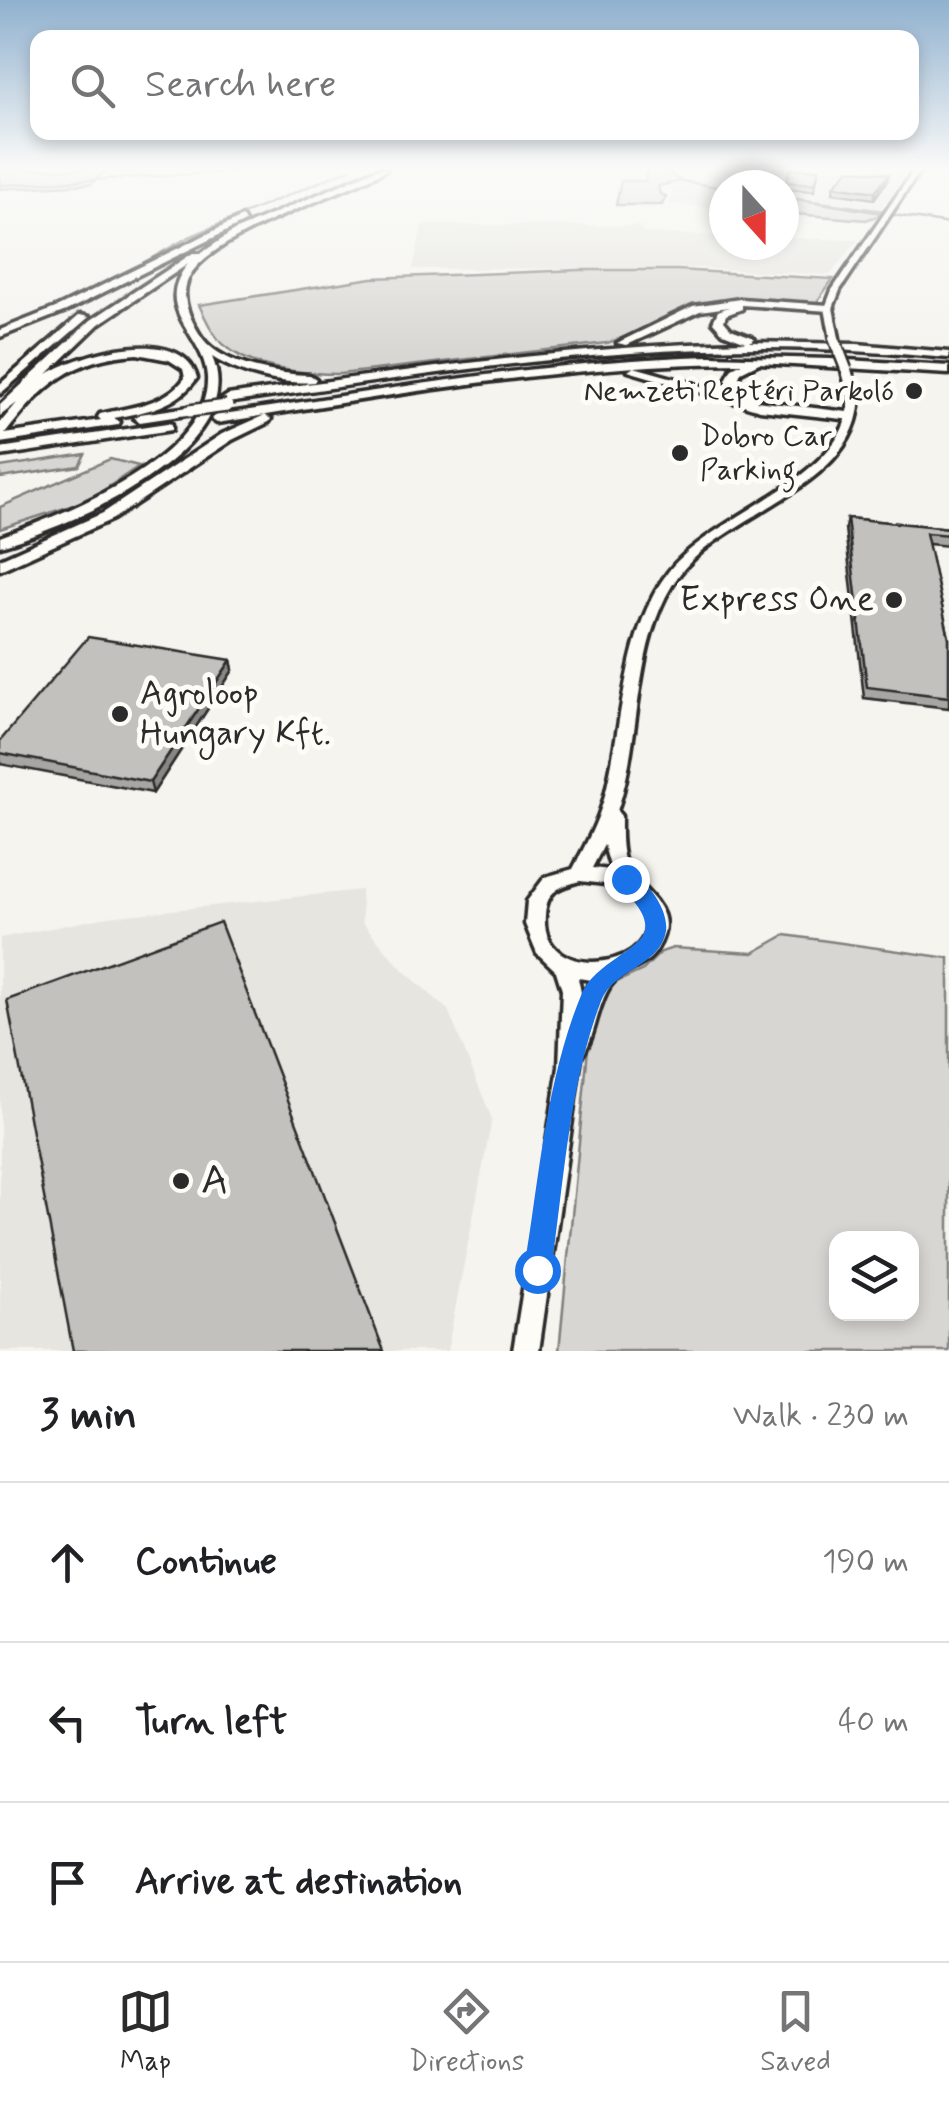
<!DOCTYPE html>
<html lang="en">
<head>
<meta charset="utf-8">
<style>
	:root { --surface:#fff; --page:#f6f6f6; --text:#202124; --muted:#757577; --line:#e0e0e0; --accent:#2b2b2b }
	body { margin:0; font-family:Mynerve,sans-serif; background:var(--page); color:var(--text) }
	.controls { position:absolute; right:30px; bottom:30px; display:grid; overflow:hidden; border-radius:20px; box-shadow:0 5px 15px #0003 }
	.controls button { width:90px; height:90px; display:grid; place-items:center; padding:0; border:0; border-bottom:2px solid var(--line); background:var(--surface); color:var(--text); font:50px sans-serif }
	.compass { position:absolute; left:709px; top:170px; width:90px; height:90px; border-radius:50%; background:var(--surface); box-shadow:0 5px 15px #0003; rotate:159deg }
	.stop { position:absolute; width:30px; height:30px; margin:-22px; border:8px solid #1a73e8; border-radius:50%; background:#fff }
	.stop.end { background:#1a73e8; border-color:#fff; box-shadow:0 2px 10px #0008 }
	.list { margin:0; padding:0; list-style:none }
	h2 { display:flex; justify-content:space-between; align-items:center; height:130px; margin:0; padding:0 40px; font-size:42px }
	h2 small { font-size:32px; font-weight:400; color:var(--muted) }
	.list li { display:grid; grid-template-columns:65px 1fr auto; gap:30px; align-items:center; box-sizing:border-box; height:160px; padding:0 40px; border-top:2px solid var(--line) }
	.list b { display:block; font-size:38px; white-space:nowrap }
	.list em { font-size:32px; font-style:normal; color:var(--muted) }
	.icon { flex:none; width:55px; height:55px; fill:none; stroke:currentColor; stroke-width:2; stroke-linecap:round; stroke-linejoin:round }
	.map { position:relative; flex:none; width:949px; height:1351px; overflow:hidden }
	.search { position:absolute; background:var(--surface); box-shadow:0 5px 15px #0003; left:30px; right:30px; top:30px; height:110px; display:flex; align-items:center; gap:25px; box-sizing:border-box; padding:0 35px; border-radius:20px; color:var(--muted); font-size:38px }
	.sheet { height:610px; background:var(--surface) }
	nav { display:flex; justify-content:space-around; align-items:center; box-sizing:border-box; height:140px; border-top:2px solid var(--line); background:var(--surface); font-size:28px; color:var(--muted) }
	nav a { display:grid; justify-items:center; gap:5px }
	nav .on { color:var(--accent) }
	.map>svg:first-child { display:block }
	.built { fill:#e6e5e0 }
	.green { fill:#d7d6d2; stroke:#81807e; stroke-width:2.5; fill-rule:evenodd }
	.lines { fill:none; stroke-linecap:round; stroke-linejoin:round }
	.stream { stroke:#797877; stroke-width:2.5 }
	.secondary-casing { stroke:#2b2b2b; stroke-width:7 }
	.trunk-casing { stroke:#2b2b2b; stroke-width:7 }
	.secondary { fill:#fdfcf7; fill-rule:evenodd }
	.trunk { fill:#fdfcf7; fill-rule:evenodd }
	.secondary-bridge-casing { stroke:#2b2b2b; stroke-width:15; stroke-linecap:butt }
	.trunk-bridge-casing { stroke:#2b2b2b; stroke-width:16; stroke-linecap:butt }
	.secondary-bridge { stroke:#fdfcf7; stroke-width:10 }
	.trunk-bridge { stroke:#fdfcf7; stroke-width:11 }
	.wall { fill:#a7a6a3; stroke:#2b2b2b; stroke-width:2.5 }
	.shaded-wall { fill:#888785; stroke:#2b2b2b; stroke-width:2.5 }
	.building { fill:#c2c1be; stroke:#2b2b2b; stroke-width:2.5 }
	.route { fill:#1a73e8 }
	.poi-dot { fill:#2b2b2b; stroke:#fdfcf7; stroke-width:4 }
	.labels { text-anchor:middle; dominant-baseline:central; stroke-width:10; stroke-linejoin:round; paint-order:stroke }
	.far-poi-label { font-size:30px; fill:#2b2b2b; stroke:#fdfcf7; text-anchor:end }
	.poi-label { font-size:35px; fill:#2b2b2b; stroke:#fdfcf7; text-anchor:end }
	.near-poi-label { font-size:42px; fill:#2b2b2b; stroke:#fdfcf7; text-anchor:start }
</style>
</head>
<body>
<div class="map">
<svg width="949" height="1351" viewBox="0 0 949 1351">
	<rect width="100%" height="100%" fill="#f5f4ef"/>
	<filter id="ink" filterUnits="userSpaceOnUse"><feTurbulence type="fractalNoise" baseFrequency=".01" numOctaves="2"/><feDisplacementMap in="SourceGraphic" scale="20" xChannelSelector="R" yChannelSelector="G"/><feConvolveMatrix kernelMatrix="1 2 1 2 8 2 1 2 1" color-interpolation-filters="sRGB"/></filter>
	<g filter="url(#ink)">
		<path class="built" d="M781,169h117l5,2v8l-23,30 -96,-14v-10h-6z
			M674,182l50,7v19l-54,-4z
			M422,225l218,1 3,7 81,3v9h60v-7l74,2 -28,35 -134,-7 -283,1z
			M361,890l1,32 40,47 46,41 44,109 -45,232h-447v-413l108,-21z"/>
		<path class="green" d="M0,169h108l-17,15 -91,5z
			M647,169h13l22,12 -24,5 2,8 6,2 -4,9h-46l5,-24h24z
			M784,197l100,14 1,2 -19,7 -82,-7z
			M580,270h97l156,9 -17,24c-42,1 -83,-7 -124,3 -30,8 -54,29 -85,37l-267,31c-35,0 -88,-4 -116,-29 -11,-9 -18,-26 -25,-40l173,-27z
			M85,454l-6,12 -79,12v-11z
			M110,459l29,7 -50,34 -89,29v-22z
			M785,935l164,23v393h-390l31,-323 18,-42 35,-16 18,-18 12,-4 80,5zM836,1238h76v76h-76z"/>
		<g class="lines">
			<path class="stream" d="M672,169l-1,5 11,7 42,7
				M0,185l278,-16
				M784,197l165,27
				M106,284l81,-46 163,-69"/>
			<g class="secondary-casing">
				<path id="secondary" d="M915,169h6l-81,121 -7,18 6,30 -8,2 -6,-32 7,-18z
					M842,367l9,2c3,12 10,25 8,37 -9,83 -135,108 -180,169 -48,66 -36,162 -62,236l4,5c0,15 -1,33 4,46 13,32 58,44 32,87 -12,21 -35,19 -47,37 -14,21 -14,52 -29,71l-42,294h-26l46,-284 3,-77 -6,-19 -19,-18 -12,-29 2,-23 18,-24 28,-8c12,-23 24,-45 31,-70 19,-72 18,-166 64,-227 43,-57 176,-93 181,-168 1,-13 -7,-25 -7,-37zM604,845l7,25 -19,-2zM580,881l41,5c7,7 16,15 21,24 30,55 -103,80 -97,5 2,-25 14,-28 35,-34zM578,978l13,2 -9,17z"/>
			</g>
			<g class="trunk-casing">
				<path id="trunk" d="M377,169h10c-43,27 -184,66 -200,113 -6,18 3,36 12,51 18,32 76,41 111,42l6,4 -2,3c-34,3 -73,-7 -102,-25 40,92 -145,171 -212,189v-9c62,-22 211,-80 207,-160 -2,-43 -57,-67 -19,-113l-89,60 -52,50c33,-21 135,-51 150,4 -20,29 -50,33 -83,40l6,4 -2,3 -118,18v-20l17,-20 -17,13v-11l91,-85 102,-67 7,1 34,-23zM137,354l32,6 14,9 2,9c-20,27 -55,29 -85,36l-2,3 3,3 -96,14c38,-49 67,-76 132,-80z
					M242,217l3,5 -179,89 -66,26v-7l58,-23z
					M740,299l89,6 5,3 -5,3 -87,-6v4l-16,6 -2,6 7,8 21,8 2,2 -4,3 107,2 92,8v6c-61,-5 -122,-10 -183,-10 -180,0 -360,29 -538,55l-6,-4 6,-4c172,-24 344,-49 518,-53l-23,-9 -10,-11 5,-11 11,-4 -29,4 -73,34 -10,-2 76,-37z
					M80,315l9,2 -89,77v-10z
					M710,356l120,3 119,7v8l-190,-11 -18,9 -3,8c5,10 15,10 22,18l-4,3 100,12v6l-4,1 -92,-10 -132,-39 6,-4 111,31 -12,-6 -7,-12 6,-12 10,-5c-177,1 -351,32 -525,60l-6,-4 6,-4c164,-25 327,-54 493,-59z
					M189,407l6,4 -2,3 -53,8 -6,-4 6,-4z
					M265,415l6,4 -2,3 -37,18 -119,79 -113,51v-11l103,-46 119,-79z
					M167,423l5,1v6l-172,26v-8z"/>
			</g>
			<use href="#secondary" class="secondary"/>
			<use href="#trunk" class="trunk"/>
			<g class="secondary-bridge-casing">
				<path id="secondary-bridge" d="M834,338l12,31"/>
			</g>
			<g class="trunk-bridge-casing">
				<path id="trunk-bridge" d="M189,411l38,-5"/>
			</g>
			<use href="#secondary-bridge" class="secondary-bridge"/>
			<use href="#trunk-bridge" class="trunk-bridge"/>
		</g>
		<path class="wall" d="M790,169h29l-5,22 -29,-2z
			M887,181l-13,18 -41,-6 1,-7z
			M847,518l102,10v18l-21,-2 21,94v70l-85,-10 -19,-170z
			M231,660l2,10 -80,123 -153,-29v-23z"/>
		<path class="shaded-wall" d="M889,174l-2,7 -13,18 1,-7z
			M231,660l2,10 -80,123 -3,-11z"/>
		<path class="building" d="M790,169h29l-4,15 -29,-2z
			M849,169l40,5 -14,18 -41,-6z
			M847,518l102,10v7l-23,-2 23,105v59l-82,-10z
			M88,637l143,23 -81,122 -150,-29v-12z
			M220,922l164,429h-311l-66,-351z"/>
	</g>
	<linearGradient id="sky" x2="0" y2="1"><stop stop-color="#90b1cf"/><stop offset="0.47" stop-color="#fafaf8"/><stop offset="1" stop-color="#fafaf8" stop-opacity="0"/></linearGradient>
	<rect width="949" height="358" fill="url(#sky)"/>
	<path class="route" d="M626,871c20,7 43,38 40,60 -6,36 -52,37 -65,70 -32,84 -37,181 -50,269l-4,10 -10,4 -9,-4 -4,-10c15,-91 22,-191 58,-277 12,-29 61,-45 63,-63 3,-21 -20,-34 -29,-51z"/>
	<g class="poi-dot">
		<circle cx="914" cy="391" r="10"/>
		<circle cx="680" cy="453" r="10"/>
		<circle cx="894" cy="600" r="10"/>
		<circle cx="120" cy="714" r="10"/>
		<circle cx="181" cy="1181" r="10"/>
	</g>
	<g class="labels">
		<g class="far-poi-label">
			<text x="894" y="391">Nemzeti Reptéri Parkoló</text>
			<text x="700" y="436" text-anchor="start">Dobro Car<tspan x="700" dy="34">Parking</tspan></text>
		</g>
		<g class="poi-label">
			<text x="874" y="600">Express One</text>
			<text x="140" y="694" text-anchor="start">Agroloop<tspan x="140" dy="40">Hungary Kft.</tspan></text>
		</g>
		<g class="near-poi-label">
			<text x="201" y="1181">A</text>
		</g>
	</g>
</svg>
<div class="controls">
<button><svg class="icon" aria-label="layers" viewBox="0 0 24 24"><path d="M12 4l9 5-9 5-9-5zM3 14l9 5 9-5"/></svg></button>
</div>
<svg class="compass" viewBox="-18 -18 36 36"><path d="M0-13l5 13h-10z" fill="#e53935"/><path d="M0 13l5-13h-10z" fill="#757577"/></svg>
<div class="stop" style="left:537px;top:1270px"></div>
<div class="stop end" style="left:626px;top:879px"></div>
<div class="search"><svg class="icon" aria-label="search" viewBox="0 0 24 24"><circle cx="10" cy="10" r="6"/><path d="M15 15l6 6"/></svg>Search here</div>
</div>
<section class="sheet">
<h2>3 min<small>Walk · 230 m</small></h2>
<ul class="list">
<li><svg class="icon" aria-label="ahead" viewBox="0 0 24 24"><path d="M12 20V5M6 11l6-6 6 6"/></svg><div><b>Continue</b></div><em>190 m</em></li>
<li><svg class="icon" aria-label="left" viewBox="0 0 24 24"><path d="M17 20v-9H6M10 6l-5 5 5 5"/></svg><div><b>Turn left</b></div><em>40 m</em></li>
<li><svg class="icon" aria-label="arrive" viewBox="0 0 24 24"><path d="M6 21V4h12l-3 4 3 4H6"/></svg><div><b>Arrive at destination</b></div></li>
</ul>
</section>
<nav>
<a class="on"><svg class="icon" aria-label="map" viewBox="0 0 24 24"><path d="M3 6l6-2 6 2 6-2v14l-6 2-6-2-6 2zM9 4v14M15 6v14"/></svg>Map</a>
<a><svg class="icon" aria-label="directions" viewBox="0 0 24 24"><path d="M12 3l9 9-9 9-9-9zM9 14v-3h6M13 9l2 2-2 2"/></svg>Directions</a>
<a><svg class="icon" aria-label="saved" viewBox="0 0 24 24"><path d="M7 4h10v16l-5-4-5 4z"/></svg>Saved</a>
</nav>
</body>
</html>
